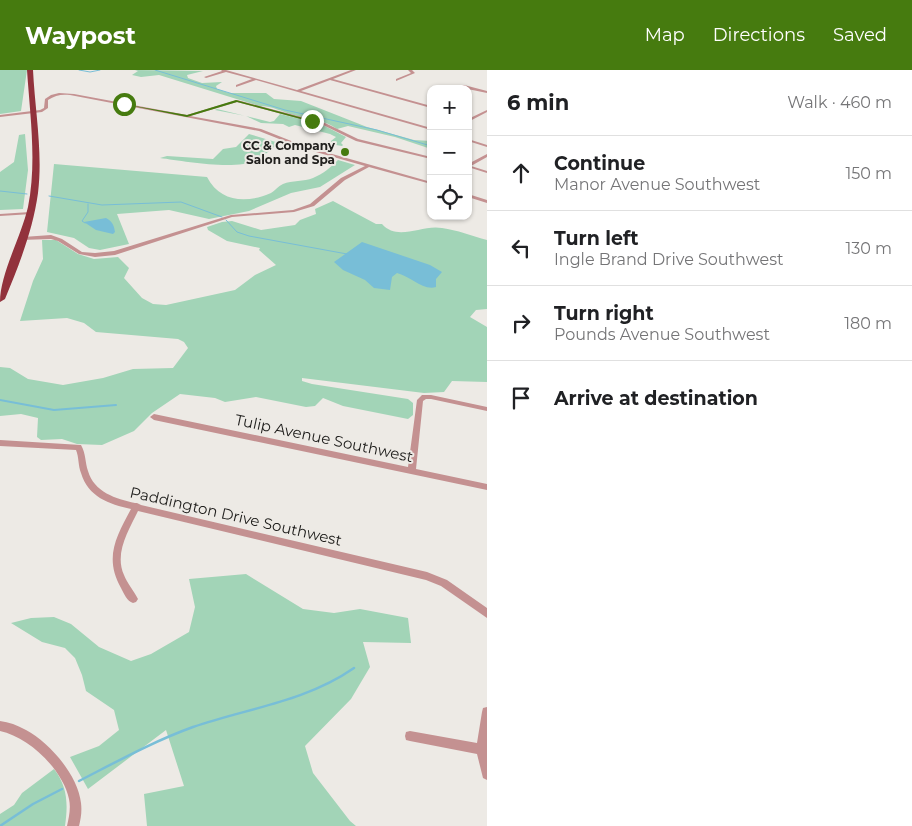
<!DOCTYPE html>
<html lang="en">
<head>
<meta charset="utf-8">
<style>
	:root { --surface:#fff; --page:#f6f6f6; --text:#202124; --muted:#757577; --line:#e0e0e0; --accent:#467b0f }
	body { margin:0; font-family:Montserrat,sans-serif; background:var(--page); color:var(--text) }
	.controls { position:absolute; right:15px; top:15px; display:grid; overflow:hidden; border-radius:10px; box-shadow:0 1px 4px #0004 }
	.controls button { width:45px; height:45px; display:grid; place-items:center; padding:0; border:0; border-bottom:1px solid var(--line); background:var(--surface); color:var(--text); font:25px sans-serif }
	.stop { position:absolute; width:15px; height:15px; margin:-11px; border:4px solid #467b0f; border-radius:50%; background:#fff }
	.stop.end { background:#467b0f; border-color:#fff; box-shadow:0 1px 5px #0008 }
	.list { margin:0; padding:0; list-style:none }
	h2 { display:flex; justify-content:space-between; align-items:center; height:65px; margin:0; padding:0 20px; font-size:21px }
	h2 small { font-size:16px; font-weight:400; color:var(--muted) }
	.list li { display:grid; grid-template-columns:32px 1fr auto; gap:15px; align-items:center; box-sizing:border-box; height:75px; padding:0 20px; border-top:1px solid var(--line) }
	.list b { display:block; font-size:19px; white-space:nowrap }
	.list p { margin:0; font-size:16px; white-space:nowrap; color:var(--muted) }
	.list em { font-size:16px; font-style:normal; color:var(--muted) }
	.icon { flex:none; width:28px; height:28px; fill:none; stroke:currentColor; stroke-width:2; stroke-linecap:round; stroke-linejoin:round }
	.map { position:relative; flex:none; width:487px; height:756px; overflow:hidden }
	header { display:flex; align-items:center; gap:30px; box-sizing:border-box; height:70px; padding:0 25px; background:var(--accent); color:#fff }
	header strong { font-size:24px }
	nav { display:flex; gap:28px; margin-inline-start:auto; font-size:18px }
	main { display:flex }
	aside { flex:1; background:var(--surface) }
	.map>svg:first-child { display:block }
	.green { fill:#a2d4b7 }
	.water { fill:#78bed7 }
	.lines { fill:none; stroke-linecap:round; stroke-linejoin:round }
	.stream-far2 { stroke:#78bed7; stroke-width:1 }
	.stream-far1 { stroke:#78bed7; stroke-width:2 }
	.stream { stroke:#78bed7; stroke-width:2.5 }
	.minor { fill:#c49191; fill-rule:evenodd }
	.trunk { fill:#92323c; fill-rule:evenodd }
	.route { fill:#467b0f }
	.poi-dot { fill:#467b0f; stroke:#edeae5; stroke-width:2 }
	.labels { text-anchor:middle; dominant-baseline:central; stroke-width:4; stroke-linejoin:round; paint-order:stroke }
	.far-poi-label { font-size:12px; font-weight:bold; fill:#21201e; stroke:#edeae5; text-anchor:end }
	.street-label { font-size:15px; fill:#21201e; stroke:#edeae5 }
</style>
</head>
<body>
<header>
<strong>Waypost</strong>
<nav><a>Map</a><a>Directions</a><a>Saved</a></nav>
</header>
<main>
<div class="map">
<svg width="487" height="756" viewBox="0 0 487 756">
	<rect width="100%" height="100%" fill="#edeae5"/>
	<path class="green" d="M0,0h27l-6,41 -21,3z
		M135,0l68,1 -16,4 1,3 14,5 20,-1 -6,4 1,3 12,4h37l8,6 27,2 66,26 47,13 17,1v8l-36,-12 -47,-11 -11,3c-12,-9 -29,-10 -43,-14 -13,-3 -20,-9 -35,-9l-100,-31 -18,2 -9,-2 6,-4z
		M217,39l53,13 4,-1 6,-7 41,10 25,13 -5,6 2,2 -1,1 -12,-2 1,-3 5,-4 -6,-3 -35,-9 -6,2 -6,-3 -22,-1 -15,-7 -31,-6z
		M25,64l3,36 -5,39 -23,1v-38l14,-10 5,-27z
		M249,64l30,9c-7,5 -15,13 -22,17 -21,11 -74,1 -97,-2l7,-2 46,3 10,-10 13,-2z
		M338,90l17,5 -35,22 -29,6 -42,18 -40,8 -40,-9 -52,4 12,30 -29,6 -11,-2 -15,-10 -27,-6 7,-68 153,13c13,25 39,27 64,16 4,-2 7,-7 12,-9 9,-4 21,-2 30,-6 10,-4 18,-11 25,-18z
		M333,131l43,23h6c16,18 40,0 60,4 15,2 30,8 45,12v69l-11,1 -6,7 17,10v55l-35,-1 -8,11 -20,1 -122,-15v3l10,3 96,15 5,4v12l-5,4 -65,-13 -20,-8 -8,8 -9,1 -50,-10 -31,5 -10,-4 -35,-4 -28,19 -18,18 -32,14 -25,-1 -15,-5 -21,1 -4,-3 1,-19 -17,-4 -21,2v-49l10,1 18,11 35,6 40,-7 30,-9 40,-1 15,-20 -4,-6 -6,-3 -82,-7 -12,-9 -17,-5 -47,3 13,-40 10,-22 -1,-19h14l22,14 16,5 24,-2 11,11 -5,10 18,20 11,6 13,1 69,-15 20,-15 21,-10 -17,-15 1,-2 -33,-7 -19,-11 -1,-3 15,-5 10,-1 29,9 34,-5 5,-5 16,-6 -1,-5z
		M246,504l57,35 31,4 26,-4 48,9 3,25 -48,-1 7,25 -19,32 -46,47 8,27 37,48 6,5h-209l-3,-32 40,-8 -18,-56 -78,59 -18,-32 29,-11 20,-16 -5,-20 -28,-19 -4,-16 -7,-17 -10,-10 -23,-6 -31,-19 20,-5 23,-1 17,7 28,23 32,14 20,-7 38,-22 6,-25 -6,-28z
		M54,699c14,18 14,36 11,57h-65v-12l14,-9 8,-12z"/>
	<path class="water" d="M106,148c6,3 8,7 9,14l-2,2 -17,-4 -12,-8z
		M362,172l68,23 12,7 -6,7v8c-13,4 -26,-11 -39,-14l-5,4 -2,13 -16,-2 -9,-8 -22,-10 -9,-8z"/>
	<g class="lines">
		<path class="stream-far2" d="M79,0l11,2 10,-2
			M155,0l130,40 92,20 54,16
			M0,121l27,3
			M49,126l53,9 79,-3 41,15
			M226,150l11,12 12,4 98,18
			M85,153l-3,-2 6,-9v-8"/>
		<path class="stream-far1" d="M0,330l54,10 62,-5"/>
		<path class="stream" d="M79,711c37,-19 75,-40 114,-54 55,-19 112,-25 161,-59
			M0,756l33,-22 29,-15"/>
		<path class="minor" d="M221,0h5l71,20 54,-20h5l-23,9 98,27v2l-101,-28 -29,11 130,37v2l-175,-50 -20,7v-2l16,-6 -26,-7 -20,6 -2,-1 18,-6z
			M408,0h4l3,3 -19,8v-2l15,-6z
			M452,15h12l23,6v2l-29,-6 -18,2z
			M59,23l15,1 113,21 50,-15 88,23 33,16 73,18v2l-75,-18 -33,-16 -86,-23 -47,14 71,13 43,17 127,36v2l-62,-17 -24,13 -31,26 -20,6 -62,5 -117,38 -20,2 -16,-3 -21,-13 -7,-2 -30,1v-2l2,-1 28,-2 11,4 20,13 13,1 19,-2 117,-36 62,-5 17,-6 31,-26 24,-12 -63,-18 -43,-17 -189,-36c-8,-1 -15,0 -22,5v8l-6,4 -42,5v-2l40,-5 4,-2 1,-9 6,-4z
			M487,40v2l-19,10v-3z
			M468,69l19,6v2l-19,-6z
			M487,84v3l-16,9 16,5v2l-19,-6v-3z
			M468,124l19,6v3l-19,-6z
			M30,142l2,1v1l-32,2v-2z
			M422,325h9l56,12v4l-56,-12h-5l-3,2 -7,68 71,15v6l-333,-70 -4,-3 4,-3 254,53 9,-67z
			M0,370l81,5c5,9 4,17 7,26 6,21 28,28 47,32h2l4,2 286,67 20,8 40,28v10l-46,-32 -15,-6 -288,-69c-9,19 -24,42 -14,64 3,8 10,16 14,24l-2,3 -3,1c-6,-2 -9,-9 -12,-15 -17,-30 -5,-51 10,-79 -22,-5 -43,-12 -50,-36 -3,-7 -2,-16 -5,-23l-76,-4z
			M487,637v73l-4,-2 -6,-24 -67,-13 -4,-1 -1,-4 1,-4 4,-1 67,12 5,-31 1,-4z
			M0,651c9,1 17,4 26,9 23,12 52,45 55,73 1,8 0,15 -2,23h-12c2,-9 4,-18 2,-27 -6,-29 -40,-62 -69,-68z"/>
		<path class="trunk" d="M27,0h6c2,41 10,82 5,123 -5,37 -19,72 -33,106l-5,3c0,-28 21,-65 28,-95 9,-45 2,-92 -1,-137z"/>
	</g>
	<path class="route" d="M236,30l78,21 -2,1 -75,-20 -50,15 -64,-13 64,11z"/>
	<circle class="poi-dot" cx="345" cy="82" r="5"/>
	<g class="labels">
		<g class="far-poi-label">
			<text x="335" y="75">CC &amp; Company<tspan x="335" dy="14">Salon and Spa</tspan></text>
		</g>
		<g class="street-label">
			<text transform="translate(324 368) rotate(12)">Tulip Avenue Southwest</text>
			<text transform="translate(236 446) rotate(13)">Paddington Drive Southwest</text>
		</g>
	</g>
</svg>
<div class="controls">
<button>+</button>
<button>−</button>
<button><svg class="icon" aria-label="locate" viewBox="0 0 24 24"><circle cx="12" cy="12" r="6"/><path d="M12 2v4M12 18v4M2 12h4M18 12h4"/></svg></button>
</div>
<div class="stop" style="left:124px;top:34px"></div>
<div class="stop end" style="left:312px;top:51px"></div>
</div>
<aside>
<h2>6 min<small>Walk · 460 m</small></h2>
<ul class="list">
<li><svg class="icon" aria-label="ahead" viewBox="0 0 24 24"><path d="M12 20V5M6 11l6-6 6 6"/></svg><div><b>Continue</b><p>Manor Avenue Southwest</p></div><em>150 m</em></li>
<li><svg class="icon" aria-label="left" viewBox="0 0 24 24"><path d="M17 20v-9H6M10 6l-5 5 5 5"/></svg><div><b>Turn left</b><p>Ingle Brand Drive Southwest</p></div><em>130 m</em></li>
<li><svg class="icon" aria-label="right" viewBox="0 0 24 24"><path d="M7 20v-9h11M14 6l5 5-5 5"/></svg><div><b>Turn right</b><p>Pounds Avenue Southwest</p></div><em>180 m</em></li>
<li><svg class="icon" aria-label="arrive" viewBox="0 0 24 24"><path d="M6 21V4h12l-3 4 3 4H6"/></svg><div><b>Arrive at destination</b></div></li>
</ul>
</aside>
</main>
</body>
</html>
